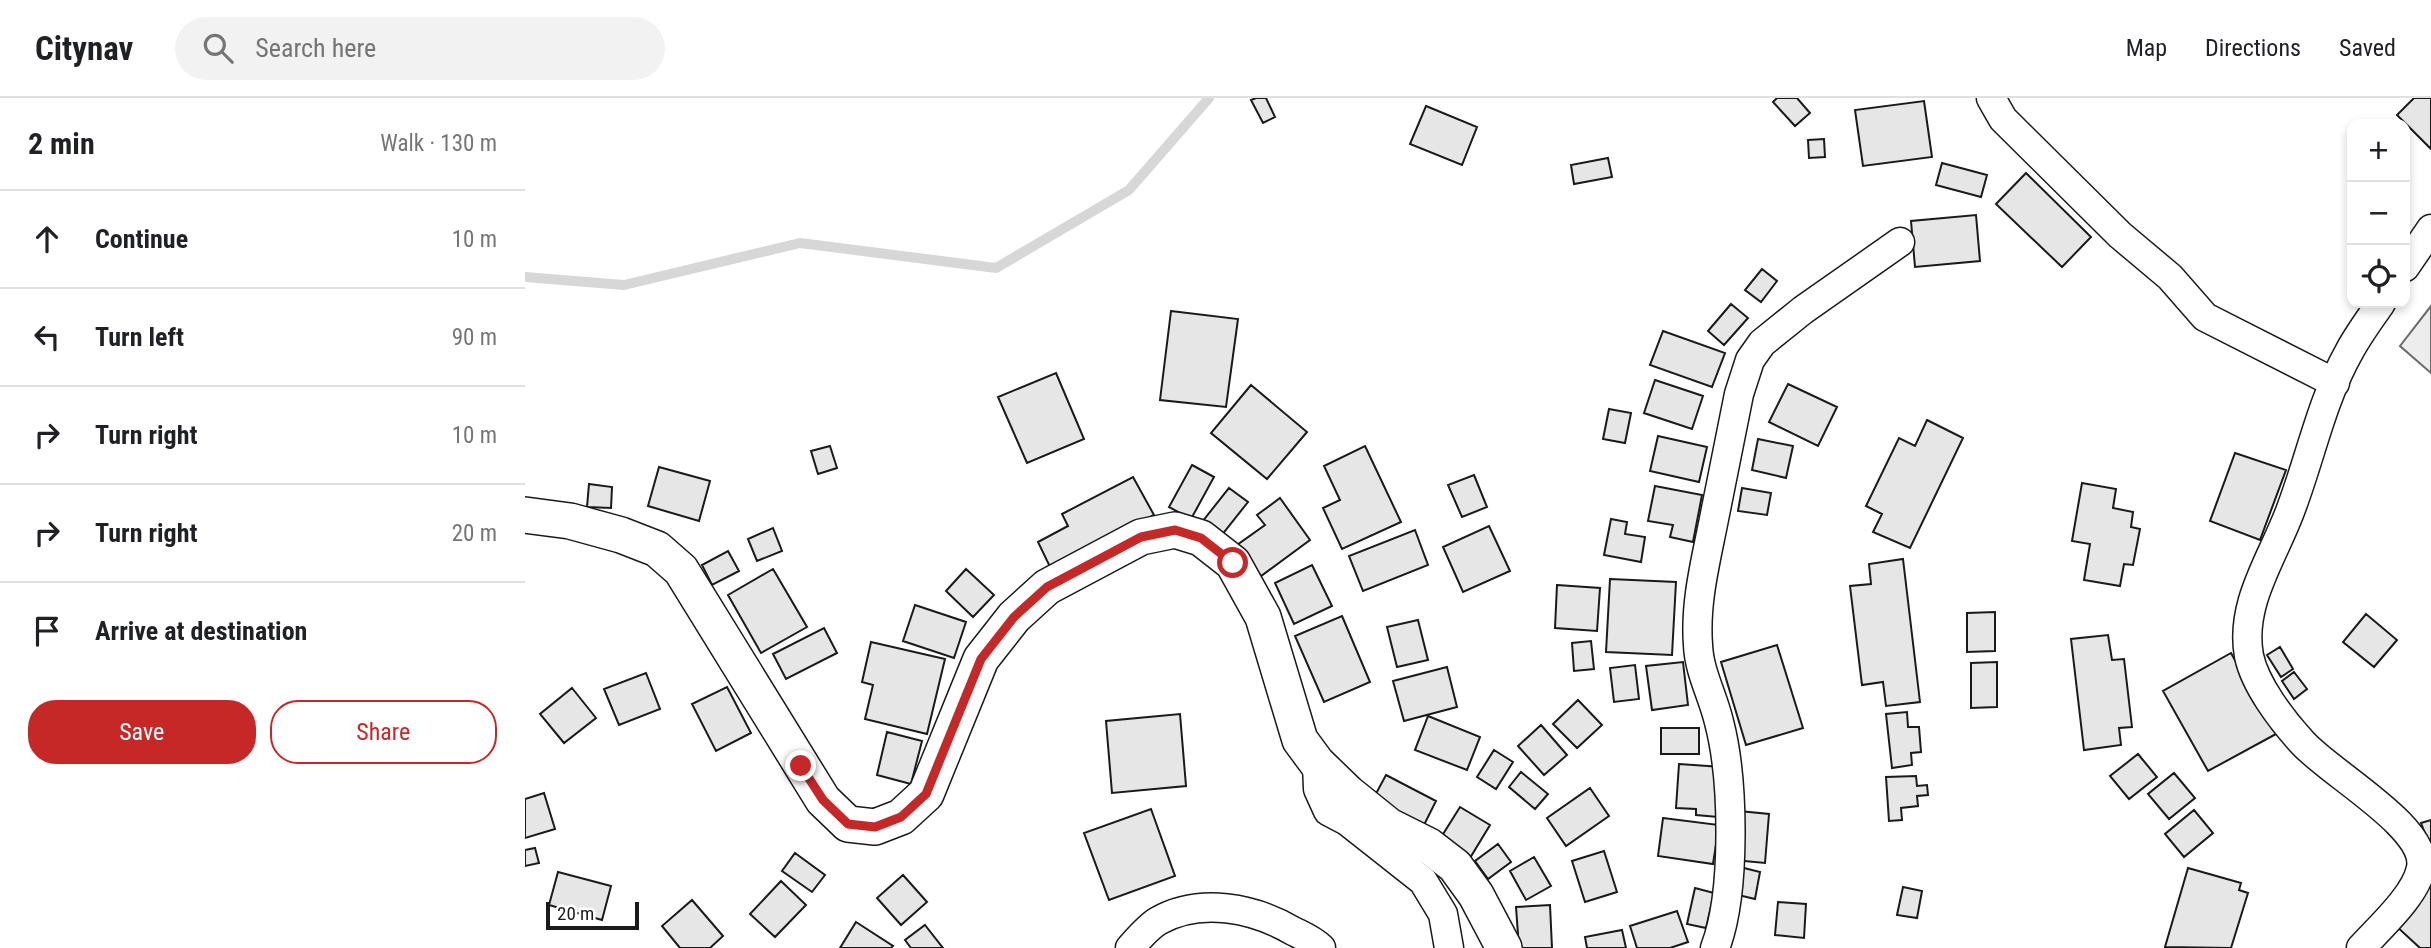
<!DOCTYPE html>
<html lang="en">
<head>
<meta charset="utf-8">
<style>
	:root { --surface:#fff; --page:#f2f2f2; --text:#202124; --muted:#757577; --line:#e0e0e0; --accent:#c62828 }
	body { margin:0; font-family:"Roboto Condensed",sans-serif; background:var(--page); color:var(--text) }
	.controls { position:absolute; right:21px; top:21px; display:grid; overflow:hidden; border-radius:14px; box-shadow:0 4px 10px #0003 }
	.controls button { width:63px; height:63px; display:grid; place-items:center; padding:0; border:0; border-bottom:2px solid var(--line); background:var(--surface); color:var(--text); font:35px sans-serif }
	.scale { position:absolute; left:21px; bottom:18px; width:93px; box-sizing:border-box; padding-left:7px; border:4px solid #1a1a1a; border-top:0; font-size:19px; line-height:24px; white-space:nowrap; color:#1a1a1a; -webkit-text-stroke:5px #fff; paint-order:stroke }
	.stop { position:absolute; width:21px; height:21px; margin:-16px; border:5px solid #c62828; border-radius:50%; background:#fff }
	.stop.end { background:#c62828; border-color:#fff; box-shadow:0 2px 7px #0008 }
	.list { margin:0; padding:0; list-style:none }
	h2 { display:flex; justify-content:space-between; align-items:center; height:91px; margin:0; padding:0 28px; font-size:30px }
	h2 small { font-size:23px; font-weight:400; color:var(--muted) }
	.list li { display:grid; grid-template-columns:46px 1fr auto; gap:21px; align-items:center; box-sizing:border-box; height:98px; padding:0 28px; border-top:2px solid var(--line) }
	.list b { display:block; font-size:26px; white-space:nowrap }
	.list em { font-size:23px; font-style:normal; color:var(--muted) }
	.actions { display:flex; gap:14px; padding:21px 28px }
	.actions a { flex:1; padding:16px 0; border:2px solid var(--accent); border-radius:28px; text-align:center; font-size:24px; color:var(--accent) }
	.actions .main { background:var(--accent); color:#fff }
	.icon { flex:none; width:38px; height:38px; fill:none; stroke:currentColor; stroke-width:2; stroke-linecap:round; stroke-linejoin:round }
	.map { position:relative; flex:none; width:1906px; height:850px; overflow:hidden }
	header { display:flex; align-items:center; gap:42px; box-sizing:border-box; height:98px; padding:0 35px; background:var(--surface); border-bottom:2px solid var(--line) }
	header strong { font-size:33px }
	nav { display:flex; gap:38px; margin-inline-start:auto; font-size:24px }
	.search { width:490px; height:63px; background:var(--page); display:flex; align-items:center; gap:18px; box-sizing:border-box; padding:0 24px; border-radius:38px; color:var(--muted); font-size:26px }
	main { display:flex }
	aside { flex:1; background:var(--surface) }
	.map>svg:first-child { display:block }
	.green { fill:#ededed; stroke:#6a6a6a; stroke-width:2 }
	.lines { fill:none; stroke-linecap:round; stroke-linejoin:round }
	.stream { stroke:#d7d7d7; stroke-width:10 }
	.building { fill:#e6e6e6; stroke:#1a1a1a; stroke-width:2 }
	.minor-casing { stroke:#1a1a1a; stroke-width:31 }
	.tertiary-casing { stroke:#1a1a1a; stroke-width:38 }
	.minor { stroke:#fff; stroke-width:28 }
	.tertiary { stroke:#fff; stroke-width:35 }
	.route { stroke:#c62828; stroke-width:9 }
</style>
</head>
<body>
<header>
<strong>Citynav</strong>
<div class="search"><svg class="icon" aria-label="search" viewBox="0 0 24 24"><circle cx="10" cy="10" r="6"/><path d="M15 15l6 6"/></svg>Search here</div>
<nav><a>Map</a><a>Directions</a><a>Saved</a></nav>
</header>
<main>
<aside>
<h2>2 min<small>Walk · 130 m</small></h2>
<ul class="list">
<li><svg class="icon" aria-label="ahead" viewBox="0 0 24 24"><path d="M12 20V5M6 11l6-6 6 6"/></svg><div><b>Continue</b></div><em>10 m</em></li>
<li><svg class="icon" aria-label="left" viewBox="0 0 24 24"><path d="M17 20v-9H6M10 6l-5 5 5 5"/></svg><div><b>Turn left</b></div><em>90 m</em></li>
<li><svg class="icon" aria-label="right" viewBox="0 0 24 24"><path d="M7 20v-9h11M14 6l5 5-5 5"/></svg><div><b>Turn right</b></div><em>10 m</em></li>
<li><svg class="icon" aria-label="right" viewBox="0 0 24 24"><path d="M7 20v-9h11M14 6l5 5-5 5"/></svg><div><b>Turn right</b></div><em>20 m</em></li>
<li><svg class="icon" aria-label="arrive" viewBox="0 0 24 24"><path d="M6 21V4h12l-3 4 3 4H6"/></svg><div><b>Arrive at destination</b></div></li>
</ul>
<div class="actions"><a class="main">Save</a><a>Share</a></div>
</aside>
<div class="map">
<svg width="1906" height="850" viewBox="0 0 1906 850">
	<rect width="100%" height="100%" fill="#fff"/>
	<path class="green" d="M1906,208v67l-31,-27z"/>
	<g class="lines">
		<path class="stream" d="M0,179l99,8 176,-42 196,25 133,-78 80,-92"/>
	</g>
	<path class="building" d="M731,0h10l9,19 -12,6 -12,-23z
		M1252,0h20l13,15 -15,13 -22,-24z
		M1889,0h17v51l-34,-34z
		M1399,3l8,56 -69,9 -8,-56z
		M901,8l51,21 -15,38 -52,-21z
		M1299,41l1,18 -16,1 -1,-18z
		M1083,60l4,19 -38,7 -3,-19z
		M1417,65l45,12 -6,22 -45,-12z
		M1501,75l65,64 -29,30 -66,-63z
		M1451,117l4,46 -65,6 -4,-46z
		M1237,171l15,12 -16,21 -16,-12z
		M1206,206l17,14 -24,27 -16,-14z
		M646,213l67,8 -12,88 -66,-7z
		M1138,233l62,22 -13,34 -62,-22z
		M531,275l28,66 -57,24 -29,-66z
		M1130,282l48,16 -11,33 -48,-16z
		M1263,286l49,23 -19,39 -49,-24z
		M726,287l56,47 -40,47 -56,-46z
		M1084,311l22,4 -6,30 -22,-4z
		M1402,322l36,18 -53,110 -37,-16 9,-18 -16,-8 33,-68 16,8z
		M1133,338l49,11 -8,35 -49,-11z
		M1233,341l35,7 -7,32 -34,-8z
		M305,348l7,22 -19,6 -7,-23z
		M840,348l36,76 -59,27 -19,-41 17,-8 -16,-34z
		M1710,355l51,17 -26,70 -50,-19z
		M667,367l22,12 -23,42 -22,-12z
		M134,369l51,14 -11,40 -51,-15z
		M949,377l13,32 -25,10 -14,-32z
		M608,379l21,38 -103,54 -13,-27 30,-16 -6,-12z
		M1557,385l34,6 -3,19 20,4 -2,15 9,2 -7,36 -9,-1 -4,22 -36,-6 6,-36 -18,-3z
		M64,386l23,3 -1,21 -24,-1z
		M1130,388l47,9 -9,47 -23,-5 3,-12 -25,-4z
		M704,390l19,14 -27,34 -19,-14z
		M1217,390l29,5 -4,22 -29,-4z
		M755,400l30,42 -49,36 -24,-31 28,-20 -8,-10z
		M1086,421l16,3 -2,12 20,3 -4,25 -37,-7z
		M964,428l21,45 -47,21 -20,-45z
		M248,430l9,23 -25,10 -9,-22z
		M890,432l13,35 -65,26 -14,-35z
		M203,453l11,20 -27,14 -10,-20z
		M1378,461l17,143 -34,4 -3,-24 -21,3 -12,-99 21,-2 -2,-20z
		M787,467l20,41 -38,18 -19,-41z
		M248,471l34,58 -46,26 -33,-58z
		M441,471l28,26 -21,22 -27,-26z
		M1085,481l66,3 -4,73 -66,-3z
		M1032,487l43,3 -3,43 -42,-3z
		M390,507l51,17 -12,36 -51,-17z
		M1470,514v39l-28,1v-39z
		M1841,516l31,26 -23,27 -31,-25z
		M817,518l28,66 -46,20 -29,-66z
		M893,522l10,40 -31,7 -10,-40z
		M299,530l13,25 -51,26 -13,-25z
		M1583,537l4,25 12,-1 8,68 -13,1 2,17 -37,5 -13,-111z
		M1066,543l3,28 -20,2 -2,-28z
		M346,544l74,17 -18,75 -62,-15 8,-34 -11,-3z
		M1252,547l26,83 -57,17 -25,-83z
		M1755,549l13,22 -12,8 -14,-22z
		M1706,555l45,81 -68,37 -45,-80z
		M1158,564l5,43 -36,5 -6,-44z
		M1472,564v45l-26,1v-45z
		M1110,567l4,34 -25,3 -4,-34z
		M922,569l10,40 -53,14 -11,-40z
		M1769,574l13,17 -13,10 -12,-18z
		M121,575l14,36 -41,16 -15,-36z
		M202,589l24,46 -35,18 -24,-47z
		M47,590l24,30 -32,25 -24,-29z
		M1053,602l24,25 -25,23 -24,-24z
		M1382,614l1,15h11l2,25 -10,1 1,12 -20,3 -6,-54z
		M655,616l6,72 -74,7 -6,-72z
		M903,618l52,21 -13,33 -52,-20z
		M1016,627l26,30 -23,20 -26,-29z
		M1136,630h38v26h-38z
		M362,634l35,9 -11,43 -34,-9z
		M969,652l19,12 -17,27 -19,-12z
		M1613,656l19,23 -28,22 -19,-23z
		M1154,666l43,3 -4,50 -22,-2v-6l-20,-1z
		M996,674l27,22 -13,15 -26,-22z
		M1649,675l21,25 -26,21 -21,-25z
		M861,677l50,26 -13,26 -51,-26z
		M1391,678l1,10 10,-1 1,10 -11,1 1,10 -17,2 1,12 -13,1 -3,-44z
		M1065,690l19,28 -43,30 -19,-28z
		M19,695l11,36 -30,9v-39z
		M935,709l30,18 -20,33 -30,-19z
		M626,711l24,67 -66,24 -25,-67z
		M1669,712l19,23 -29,24 -19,-23z
		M1214,713l30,3 -4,49 -31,-3z
		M1138,720l56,7 -6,39 -55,-8z
		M1906,722v29l-10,-26z
		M973,746l13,18 -23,17 -13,-18z
		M10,750l4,15 -14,3v-16z
		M1079,753l13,41 -32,10 -13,-41z
		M270,755l30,22 -13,17 -30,-21z
		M1009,759l17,29 -25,14 -16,-29z
		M1215,769l20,5 -5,27 -21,-5z
		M1663,770l53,15 -2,7 9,3 -17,55 -66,-1z
		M33,774l53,14 -9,34 -53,-15z
		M378,777l24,27 -26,23 -24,-27z
		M256,783l25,24 -31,32 -25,-23z
		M1906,786v64h-11l-25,-23z
		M1378,789l19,4 -5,27 -20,-3z
		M1170,790l19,5 -8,35 -19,-4z
		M167,802l31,36 -13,12h-30l-18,-22z
		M1253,804l28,2 -2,34 -29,-3z
		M1025,807l2,43h-33l-3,-41z
		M1152,813l11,31 -18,6h-33l-7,-22z
		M331,824l37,24 -2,2h-51z
		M400,827l18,23h-32l-6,-8z
		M1097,832l4,18h-39l-2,-11z"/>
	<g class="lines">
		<g class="minor-casing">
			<path id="minor" d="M1466,0l12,21 117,116 50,42 35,40 130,66
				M1880,169l26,-38
				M792,665l1,26 10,22 19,10 76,60 20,33 6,34
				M605,850c8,-9 18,-21 28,-27 42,-24 96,-13 135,10 10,5 20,9 28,17
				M1190,850c21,-54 19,-169 4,-226 -6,-26 -20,-50 -21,-77 -3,-39 6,-77 14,-116 9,-45 18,-90 27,-135l11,-34 12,-17 41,-33 97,-68
				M1836,850c19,-21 55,-53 60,-80 8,-41 -94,-96 -120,-127 -19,-21 -46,-56 -52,-85 -10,-54 26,-101 43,-150 19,-51 30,-106 57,-154 9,-17 21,-33 32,-49"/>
		</g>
		<g class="tertiary-casing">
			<path id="tertiary" d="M0,417l45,6 51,14 36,14 24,21 142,230 25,24 27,3 26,-10 25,-23 55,-135 33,-42 33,-30 94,-50 34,-7 26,8 32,25 30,54 37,123 17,23 31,30 41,33 40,20 26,20 21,29 28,53"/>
		</g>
		<use href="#minor" class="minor"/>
		<use href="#tertiary" class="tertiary"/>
	</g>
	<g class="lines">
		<path class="route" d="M276,668l22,34 25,24 27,3 26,-10 25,-23 55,-135 33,-42 33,-30 94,-50 34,-7 26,8 32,25"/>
	</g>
</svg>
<div class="controls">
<button>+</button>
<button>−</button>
<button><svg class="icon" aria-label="locate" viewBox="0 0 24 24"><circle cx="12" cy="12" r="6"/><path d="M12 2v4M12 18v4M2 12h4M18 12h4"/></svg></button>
</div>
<div class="scale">20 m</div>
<div class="stop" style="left:708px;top:465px"></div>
<div class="stop end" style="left:276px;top:668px"></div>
</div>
</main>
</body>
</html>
